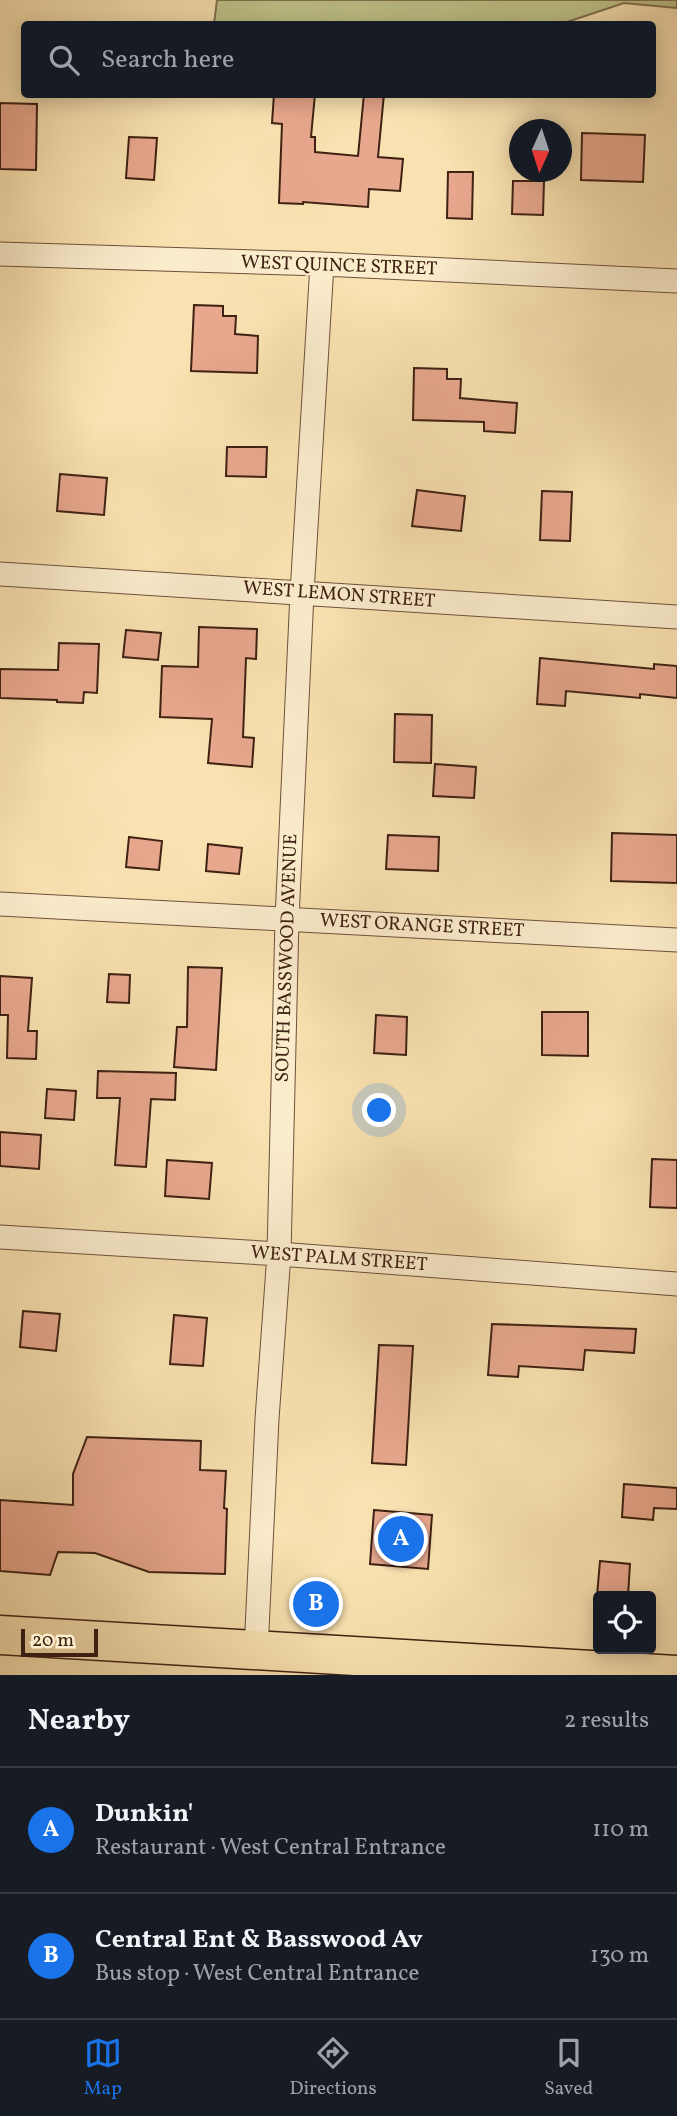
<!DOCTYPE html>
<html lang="en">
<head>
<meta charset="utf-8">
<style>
	:root { --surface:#171b24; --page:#20242c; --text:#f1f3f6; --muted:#9ea1a6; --line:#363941; --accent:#1a73e8 }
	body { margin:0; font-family:Vollkorn,serif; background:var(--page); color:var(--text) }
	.controls { position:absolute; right:21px; bottom:21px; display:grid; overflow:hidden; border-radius:7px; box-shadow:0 4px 18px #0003 }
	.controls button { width:63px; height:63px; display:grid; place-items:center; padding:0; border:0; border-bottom:2px solid var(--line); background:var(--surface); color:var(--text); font:35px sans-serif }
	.compass { position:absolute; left:509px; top:119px; width:63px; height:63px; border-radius:50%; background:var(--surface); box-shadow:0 4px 18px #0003; rotate:183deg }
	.scale { position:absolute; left:21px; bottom:18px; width:77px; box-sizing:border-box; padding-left:7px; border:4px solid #3f2113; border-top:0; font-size:19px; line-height:24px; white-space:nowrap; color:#3f2113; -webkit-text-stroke:5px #fbeccc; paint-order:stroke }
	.you { position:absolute; left:380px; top:1111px; width:24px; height:24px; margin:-18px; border:5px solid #fff; border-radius:50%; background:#1a73e8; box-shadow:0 0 0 10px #1a73e833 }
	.badge { display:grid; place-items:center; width:46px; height:46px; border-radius:50%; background:var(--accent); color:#fff; font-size:23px; font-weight:700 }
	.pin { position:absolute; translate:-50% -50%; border:4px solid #fff; box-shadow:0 2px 7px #0006 }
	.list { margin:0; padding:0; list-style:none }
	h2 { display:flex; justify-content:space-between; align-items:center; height:91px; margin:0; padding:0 28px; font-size:30px }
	h2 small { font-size:23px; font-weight:400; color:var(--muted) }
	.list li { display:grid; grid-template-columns:46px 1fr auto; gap:21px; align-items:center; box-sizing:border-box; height:126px; padding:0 28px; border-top:2px solid var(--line) }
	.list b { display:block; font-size:26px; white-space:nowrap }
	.list p { margin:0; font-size:23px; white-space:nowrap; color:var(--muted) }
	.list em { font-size:23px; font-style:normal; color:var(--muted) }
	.icon { flex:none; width:38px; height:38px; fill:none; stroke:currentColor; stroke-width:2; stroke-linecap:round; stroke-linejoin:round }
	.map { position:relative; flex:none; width:677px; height:1675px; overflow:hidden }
	.search { position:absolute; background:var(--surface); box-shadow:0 4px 18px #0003; left:21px; right:21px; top:21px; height:77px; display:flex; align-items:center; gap:18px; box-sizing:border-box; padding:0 24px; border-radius:7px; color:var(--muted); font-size:26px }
	.sheet { height:343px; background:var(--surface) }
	nav { display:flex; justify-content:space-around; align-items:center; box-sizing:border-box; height:98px; border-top:2px solid var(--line); background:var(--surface); font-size:19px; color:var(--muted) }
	nav a { display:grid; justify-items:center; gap:4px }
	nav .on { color:var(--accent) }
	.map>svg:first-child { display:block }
	.green { fill:#bfc38a; stroke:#7f724e; stroke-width:2 }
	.building { fill:#e8a88e; stroke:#3f2113; stroke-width:2 }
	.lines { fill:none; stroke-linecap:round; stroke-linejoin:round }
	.street-casing { stroke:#6e513a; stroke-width:25 }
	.highway-casing { stroke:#3f2113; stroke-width:41 }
	.street { stroke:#fbeccc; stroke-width:23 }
	.highway { stroke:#f9e2b1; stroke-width:38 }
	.labels { text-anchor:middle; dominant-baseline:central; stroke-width:5; stroke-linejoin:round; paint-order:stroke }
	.street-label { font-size:19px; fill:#3f2113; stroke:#fbeccc }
</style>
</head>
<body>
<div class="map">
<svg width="677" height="1675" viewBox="0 0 677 1675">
	<rect width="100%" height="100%" fill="#f9e2b1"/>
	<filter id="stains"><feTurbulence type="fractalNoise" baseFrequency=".00286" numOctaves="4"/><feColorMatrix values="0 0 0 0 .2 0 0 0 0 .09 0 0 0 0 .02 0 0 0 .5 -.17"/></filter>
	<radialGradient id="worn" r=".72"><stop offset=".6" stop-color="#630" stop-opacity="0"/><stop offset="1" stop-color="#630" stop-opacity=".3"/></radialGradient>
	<path class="green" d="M217,0h460v8l-53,-5 -63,21h-347z"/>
	<path class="building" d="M274,94h41l-4,43h4v15l43,4 6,-62h20l-6,63 25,2 -3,32 -31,-2 -1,18 -65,-5v2l-24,-1 3,-79 -10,-1z
		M0,103l37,1 -1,66 -36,-1z
		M582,133l63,2 -2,47 -62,-2z
		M129,137l28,1 -3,42 -28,-2z
		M448,172h25l-1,47 -25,-1z
		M513,181h31l-1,34 -31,-1z
		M194,305l29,1v10h13l-1,18 23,2 -1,37 -66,-2z
		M414,368l33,1v10h14l-1,19 57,5 -2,30 -31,-2v-9l-71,-2z
		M227,447h40l-1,30 -40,-1z
		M60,474l47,4 -3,37 -47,-4z
		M417,490l48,6 -4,35 -49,-5z
		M542,491l30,1 -2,49 -30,-1z
		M199,627l58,2 -1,30 -10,-1 -3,79 11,1 -2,29 -44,-4 4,-44 -52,-2 2,-51 36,1z
		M126,630l35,3 -3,27 -35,-3z
		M59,643l40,1 -2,49 -13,-1 -1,11 -26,-1v-2l-57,-2v-29l58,1z
		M540,658l114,11v-5l23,2v32l-37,-4v4l-74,-7 -1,15 -28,-2z
		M395,714l37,1 -1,48 -37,-1z
		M435,764l41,3 -2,31 -41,-2z
		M612,833l65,2v48l-66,-2z
		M388,835l51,2 -1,34 -52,-2z
		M129,837l33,4 -3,29 -33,-3z
		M208,844l34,4 -3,26 -33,-3z
		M188,967l34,1 -6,102 -42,-3 3,-40h10z
		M109,974l21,1 -1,28 -22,-1z
		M0,976l32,2 -4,53h9l-1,28 -29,-1 1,-43h-8z
		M542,1012h46v44l-46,-1z
		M376,1015l31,2 -1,38 -32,-2z
		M98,1071l78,2 -1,27 -24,-1 -5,68 -31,-2 5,-67h-23z
		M47,1089l29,2 -2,29 -29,-2z
		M0,1132l41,3 -2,34 -39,-3z
		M652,1159l25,1v48l-27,-1z
		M167,1160l45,3 -3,36 -44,-3z
		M23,1311l37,3 -4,37 -36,-4z
		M174,1315l33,3 -4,48 -33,-2z
		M492,1324l144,5 -2,24 -49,-3 -2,20 -64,-4 -1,11 -30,-2z
		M379,1345l34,1 -7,119 -34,-2z
		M87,1437l114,4 -1,29 26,1 -2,37 3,1 -2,65 -76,-2 -54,-19 -37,-1 -8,23 -50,-4v-71l73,5v-31z
		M624,1484l53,4v21l-23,-1 -1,12 -31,-3z
		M374,1510l58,5 -4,54 -58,-5z
		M600,1561l30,3 -2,32h-31z"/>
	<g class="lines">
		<g class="street-casing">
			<path id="street" d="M0,254l322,10 355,17
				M0,574l677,43
				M0,904l677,36
				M0,1237l279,17 398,30
				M256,1651l11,-232 12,-165 8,-335 15,-326 20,-329"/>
		</g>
		<g class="highway-casing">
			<path id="highway" d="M0,1635l676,40"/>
		</g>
		<use href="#street" class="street"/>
		<use href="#highway" class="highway"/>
	</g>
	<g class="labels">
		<g class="street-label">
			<text transform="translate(339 266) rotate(2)">WEST QUINCE STREET</text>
			<text transform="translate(339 595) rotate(4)">WEST LEMON STREET</text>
			<text transform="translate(422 926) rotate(3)">WEST ORANGE STREET</text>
			<text transform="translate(287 958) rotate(-88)">SOUTH BASSWOOD AVENUE</text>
			<text transform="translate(339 1259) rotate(4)">WEST PALM STREET</text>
		</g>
	</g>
	<rect width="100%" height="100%" filter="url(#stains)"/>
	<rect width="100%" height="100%" fill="url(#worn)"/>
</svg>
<div class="controls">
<button><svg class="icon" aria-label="locate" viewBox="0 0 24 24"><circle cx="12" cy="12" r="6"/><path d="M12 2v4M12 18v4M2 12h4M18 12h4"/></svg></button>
</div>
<svg class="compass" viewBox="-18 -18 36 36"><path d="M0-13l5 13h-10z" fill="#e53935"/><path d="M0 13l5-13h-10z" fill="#9ea1a6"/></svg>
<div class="scale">20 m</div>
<div class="you"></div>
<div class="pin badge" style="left:401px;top:1539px">A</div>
<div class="pin badge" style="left:316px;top:1604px">B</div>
<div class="search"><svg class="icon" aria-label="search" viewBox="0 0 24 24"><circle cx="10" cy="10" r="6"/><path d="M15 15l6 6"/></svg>Search here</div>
</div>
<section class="sheet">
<h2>Nearby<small>2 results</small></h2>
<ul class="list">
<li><span class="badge">A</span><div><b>Dunkin'</b><p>Restaurant · West Central Entrance</p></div><em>110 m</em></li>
<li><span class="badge">B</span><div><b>Central Ent &amp; Basswood Av</b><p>Bus stop · West Central Entrance</p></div><em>130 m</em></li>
</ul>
</section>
<nav>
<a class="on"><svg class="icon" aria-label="map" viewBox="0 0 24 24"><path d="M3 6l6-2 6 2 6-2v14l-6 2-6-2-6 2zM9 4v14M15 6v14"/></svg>Map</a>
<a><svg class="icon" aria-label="directions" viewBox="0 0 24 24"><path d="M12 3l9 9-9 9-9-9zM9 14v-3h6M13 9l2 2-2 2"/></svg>Directions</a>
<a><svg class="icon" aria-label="saved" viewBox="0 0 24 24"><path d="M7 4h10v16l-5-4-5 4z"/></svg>Saved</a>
</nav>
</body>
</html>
